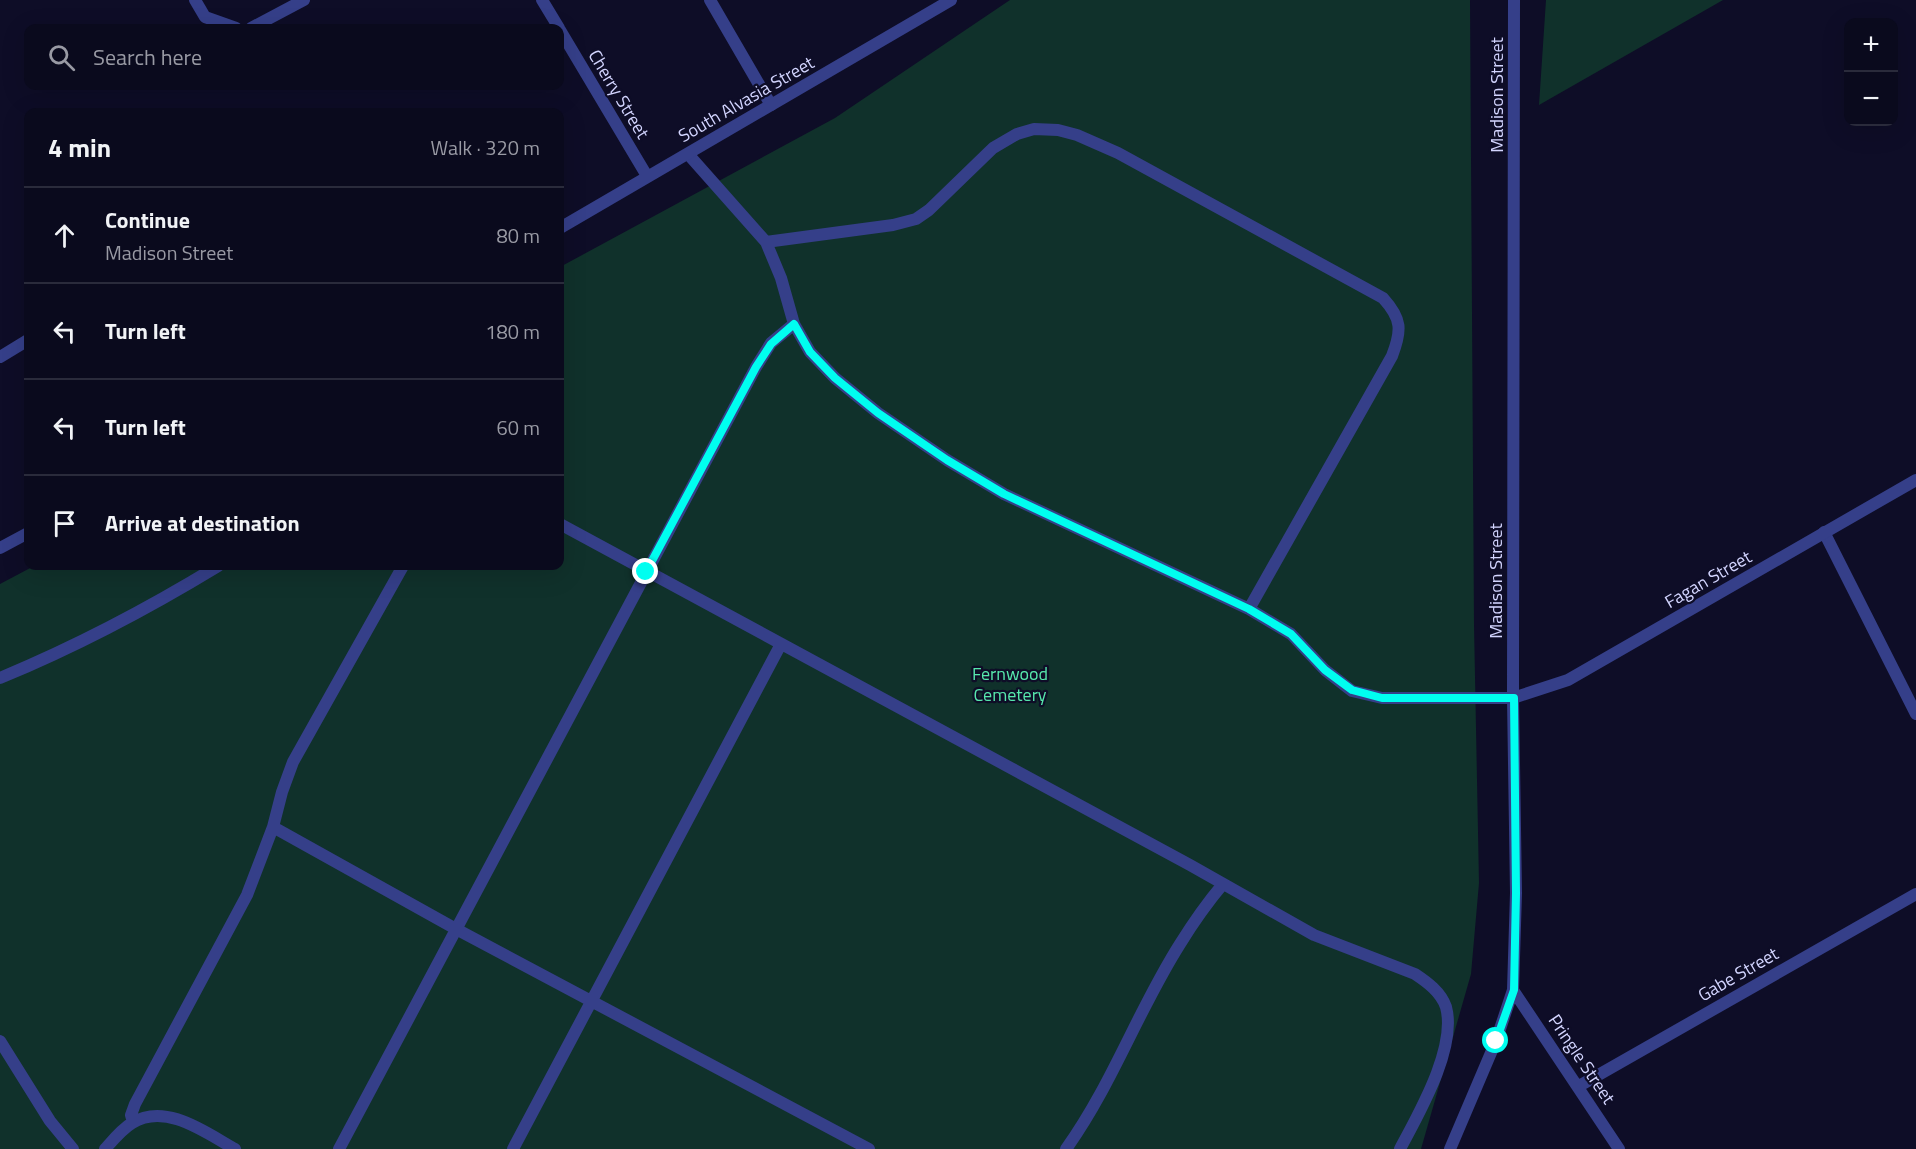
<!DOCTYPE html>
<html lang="en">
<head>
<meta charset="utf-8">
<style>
	:root { --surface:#0a0a1d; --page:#18182a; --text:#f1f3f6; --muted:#999aa4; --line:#2a2b3b }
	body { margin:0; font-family:"Titillium Web",sans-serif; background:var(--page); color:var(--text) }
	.controls { position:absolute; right:18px; top:18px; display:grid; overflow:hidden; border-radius:12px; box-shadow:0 6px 24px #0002 }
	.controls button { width:54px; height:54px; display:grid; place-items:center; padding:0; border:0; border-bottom:2px solid var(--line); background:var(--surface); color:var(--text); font:30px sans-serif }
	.stop { position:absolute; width:18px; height:18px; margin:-14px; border:4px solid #00fef0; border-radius:50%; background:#fff }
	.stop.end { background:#00fef0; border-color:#fff; box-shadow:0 2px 6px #0008 }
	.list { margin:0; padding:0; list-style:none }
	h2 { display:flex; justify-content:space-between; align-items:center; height:78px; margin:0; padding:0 24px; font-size:26px }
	h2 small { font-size:20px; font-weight:400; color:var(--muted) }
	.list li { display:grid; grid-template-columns:39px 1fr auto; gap:18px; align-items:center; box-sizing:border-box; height:96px; padding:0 24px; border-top:2px solid var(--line) }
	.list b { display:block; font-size:22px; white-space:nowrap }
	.list p { margin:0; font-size:20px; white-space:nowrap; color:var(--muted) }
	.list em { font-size:20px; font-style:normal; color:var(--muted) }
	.icon { flex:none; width:33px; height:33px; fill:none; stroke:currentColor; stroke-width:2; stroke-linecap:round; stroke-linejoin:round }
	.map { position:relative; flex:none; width:1916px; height:1149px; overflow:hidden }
	.search { position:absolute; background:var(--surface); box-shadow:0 6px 24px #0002; left:24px; top:24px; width:540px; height:66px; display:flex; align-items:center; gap:15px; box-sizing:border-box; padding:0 21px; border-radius:12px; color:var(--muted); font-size:22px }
	.panel { position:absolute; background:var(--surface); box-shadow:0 6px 24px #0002; left:24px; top:108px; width:540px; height:462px; border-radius:12px }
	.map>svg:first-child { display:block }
	.green { fill:#10312b }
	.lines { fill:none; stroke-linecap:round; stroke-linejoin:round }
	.lane { stroke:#353f89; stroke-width:12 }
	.street { stroke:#353f89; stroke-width:12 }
	.route { stroke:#00fef0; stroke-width:8 }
	.labels { text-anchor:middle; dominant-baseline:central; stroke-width:4.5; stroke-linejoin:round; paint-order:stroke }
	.street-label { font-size:18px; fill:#d3d5ff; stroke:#0e0d27 }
	.park-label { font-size:18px; fill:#57e8ad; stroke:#0e0d27 }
</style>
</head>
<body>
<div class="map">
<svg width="1916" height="1149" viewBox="0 0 1916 1149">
	<rect width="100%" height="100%" fill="#0e0d27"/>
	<path class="green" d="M1010,0h460l4,625 5,258 -8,91 -50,175h-1421v-565l34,-18h526v-299l275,-149z
		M1546,0h177l-184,105z"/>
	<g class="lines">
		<path class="lane" d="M195,0l10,17 31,11
			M710,0l61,105
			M251,28l53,-28
			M688,154l78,88 15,36 13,46 16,28 25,26 43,35 69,47 57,34 245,115 42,25 34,36 27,21 30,7h131
			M766,242l127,-17 23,-6 13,-9 64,-62 24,-14 17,-5 24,1 19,5 41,18 265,145c19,21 19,32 9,58l-143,253
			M0,357l28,-17
			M560,524l630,341 124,70 101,39c12,8 26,18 31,33 11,41 -27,106 -46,142
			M1824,532l92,182
			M0,548l28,-15
			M0,678c75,-31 149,-70 218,-112
			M273,827l183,102 413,220
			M0,1041l50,80 23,28
			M133,1122l-2,-7 4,-11 112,-209 26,-68 9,-35 11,-30 110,-196
			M105,1149c8,-9 17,-20 27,-26 34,-21 74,10 103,26
			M339,1149l417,-782 15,-24 23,-19
			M513,1149l268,-505
			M1066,1149c46,-64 72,-139 114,-205 13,-21 27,-41 43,-60"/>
		<path class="street" d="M542,0l17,28
			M560,30l87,146
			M560,228l391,-228
			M1513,698l55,-18 348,-200
			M1513,990l106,159
			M1579,1086l337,-192
			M1450,1149l46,-108 17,-51 3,-97 -3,-195 1,-698"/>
	</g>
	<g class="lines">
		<path class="route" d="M646,572l110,-205 15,-23 23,-20 16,28 25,26 43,35 69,47 57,34 245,115 42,25 34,36 27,20 30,8h132l2,195 -2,97 -18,51"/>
	</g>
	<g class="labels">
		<g class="street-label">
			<text transform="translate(619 94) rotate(59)">Cherry Street</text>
			<text transform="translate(1496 95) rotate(-90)">Madison Street</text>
			<text transform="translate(746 99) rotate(-30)">South Alvasia Street</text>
			<text transform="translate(1708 579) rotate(-30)">Fagan Street</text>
			<text transform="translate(1495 581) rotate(-90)">Madison Street</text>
			<text transform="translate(1738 974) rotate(-30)">Gabe Street</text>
			<text transform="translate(1582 1059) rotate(56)">Pringle Street</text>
		</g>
		<g class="park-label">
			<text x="1010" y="673">Fernwood<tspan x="1010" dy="21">Cemetery</tspan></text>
		</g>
	</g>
</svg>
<div class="controls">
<button>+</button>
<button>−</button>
</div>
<div class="stop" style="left:1496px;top:1041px"></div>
<div class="stop end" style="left:646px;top:572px"></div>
<div class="search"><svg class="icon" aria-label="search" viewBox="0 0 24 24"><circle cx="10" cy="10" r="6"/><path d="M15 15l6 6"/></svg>Search here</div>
<section class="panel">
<h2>4 min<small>Walk · 320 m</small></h2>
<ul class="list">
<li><svg class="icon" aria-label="ahead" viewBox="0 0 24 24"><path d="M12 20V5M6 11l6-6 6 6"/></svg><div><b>Continue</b><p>Madison Street</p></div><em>80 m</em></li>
<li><svg class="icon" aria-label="left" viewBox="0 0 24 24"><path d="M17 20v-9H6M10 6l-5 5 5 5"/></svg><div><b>Turn left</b></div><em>180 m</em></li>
<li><svg class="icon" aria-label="left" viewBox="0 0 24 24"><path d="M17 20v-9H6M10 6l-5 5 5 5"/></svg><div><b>Turn left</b></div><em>60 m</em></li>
<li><svg class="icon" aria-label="arrive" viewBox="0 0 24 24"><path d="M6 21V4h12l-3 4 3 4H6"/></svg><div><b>Arrive at destination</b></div></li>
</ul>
</section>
</div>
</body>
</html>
